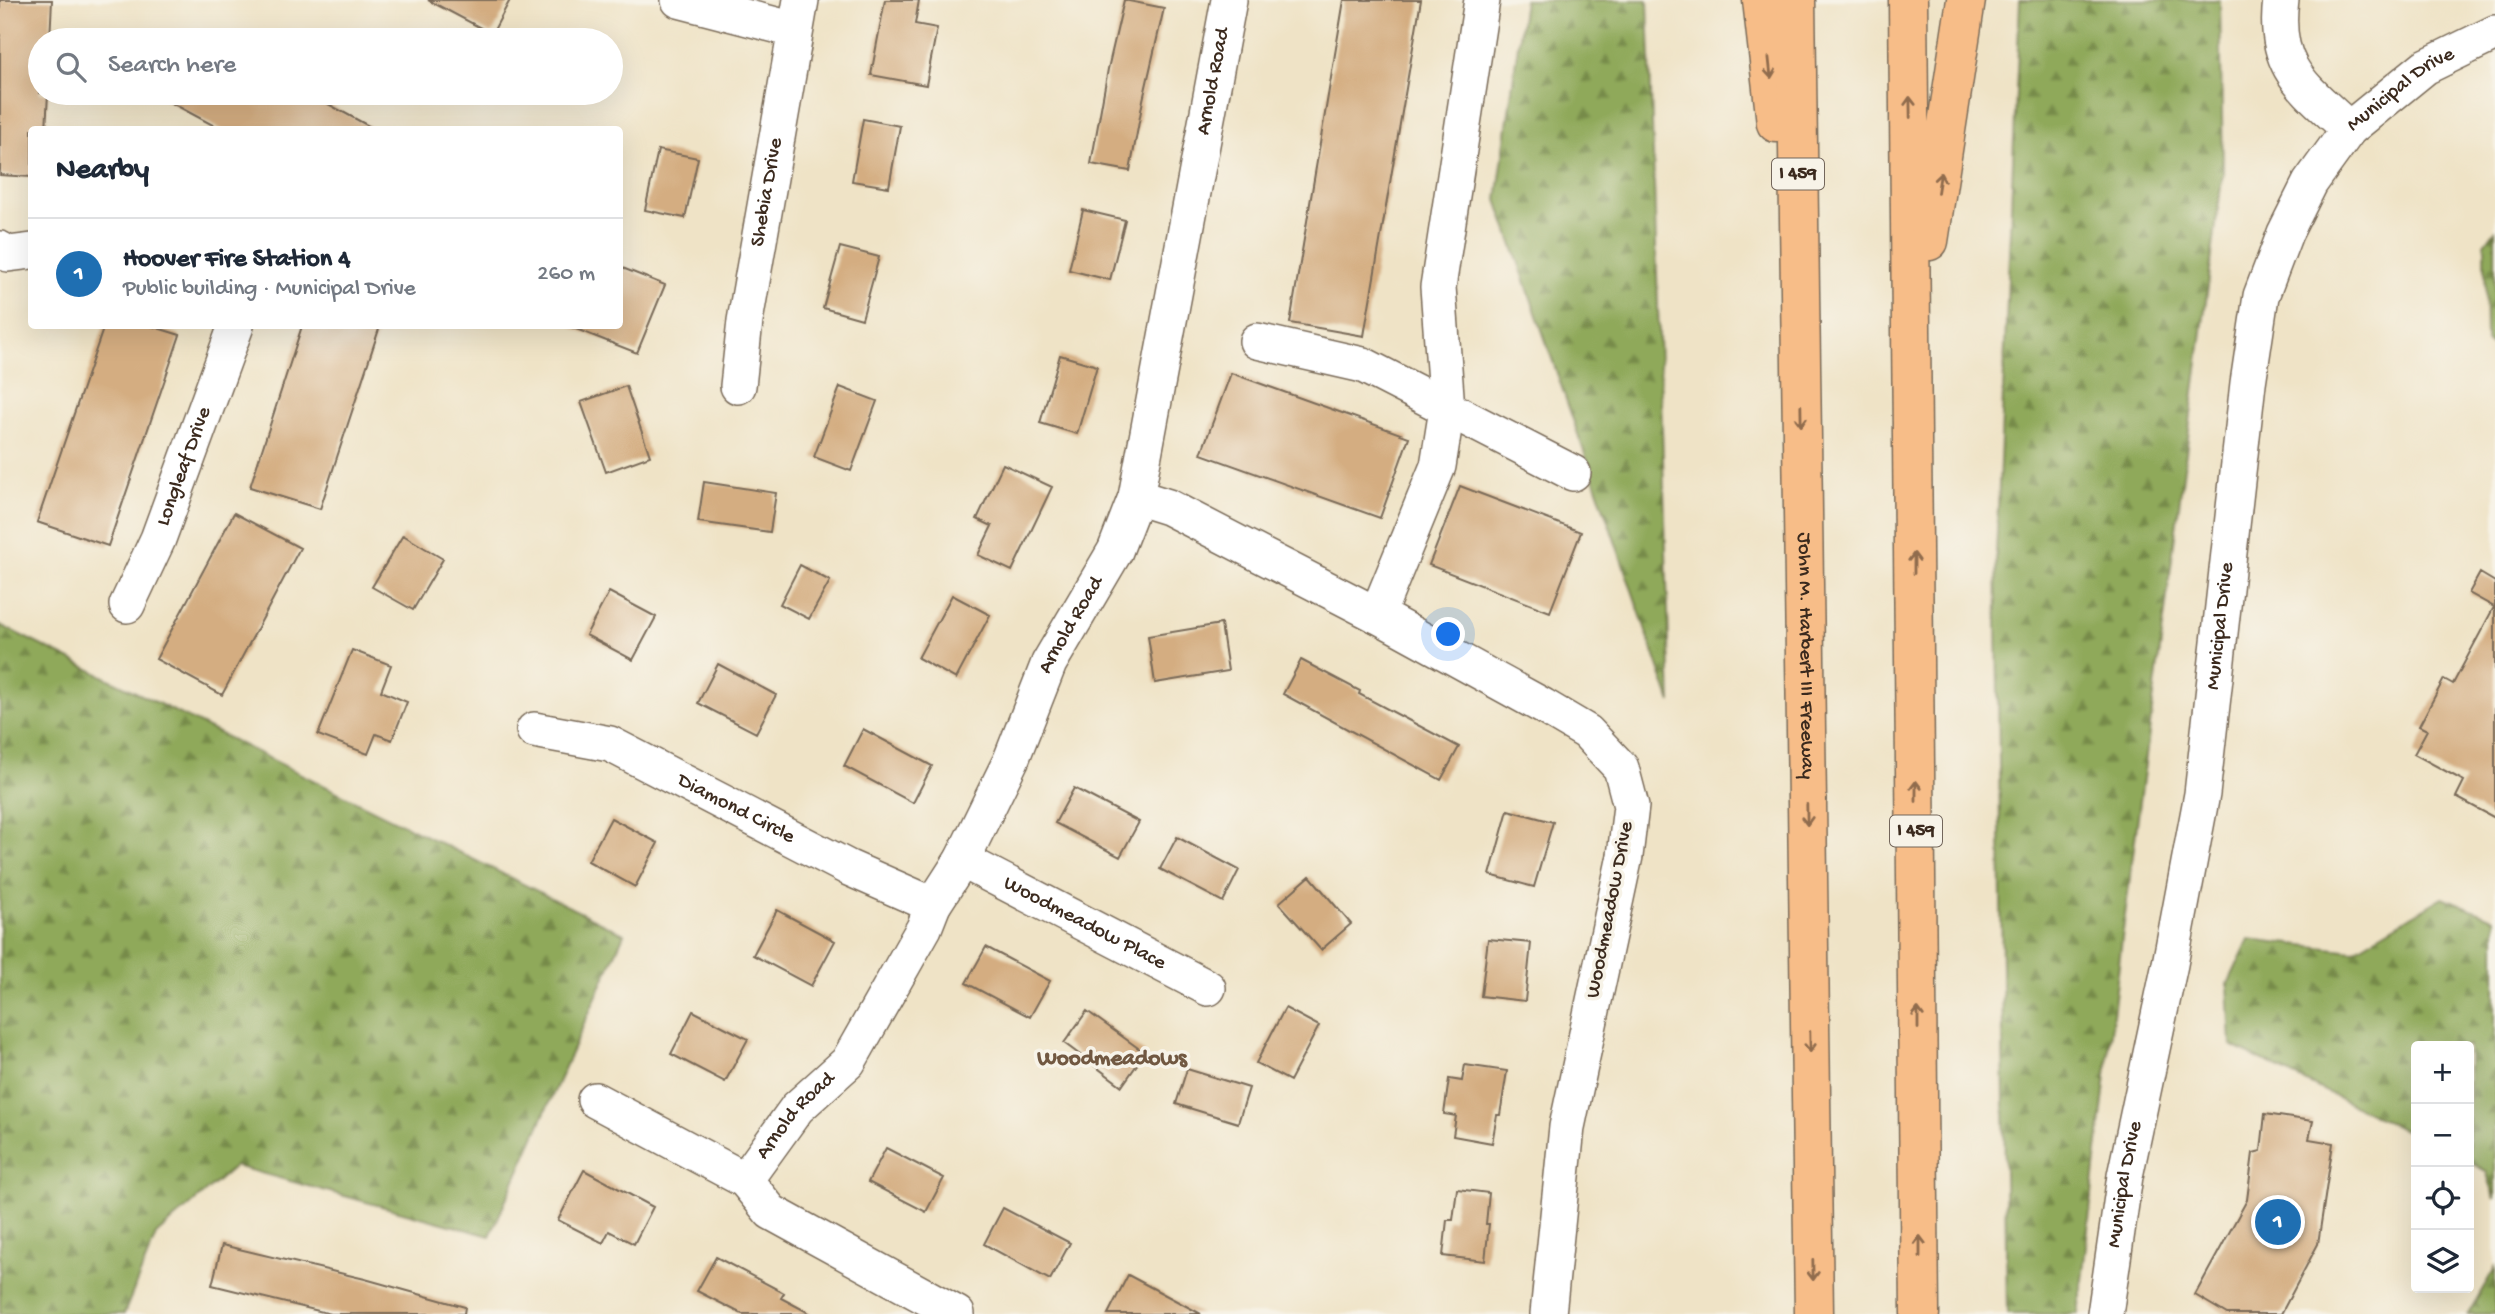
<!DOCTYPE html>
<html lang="en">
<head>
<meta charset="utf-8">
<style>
	:root { --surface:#fff; --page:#f6f6f7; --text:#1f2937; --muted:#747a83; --line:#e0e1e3; --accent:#1f6fb2 }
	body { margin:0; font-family:"Gochi Hand",sans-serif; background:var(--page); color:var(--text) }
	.controls { position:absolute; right:21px; bottom:21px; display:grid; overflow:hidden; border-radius:7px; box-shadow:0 7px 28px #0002 }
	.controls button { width:63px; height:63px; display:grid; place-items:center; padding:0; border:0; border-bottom:2px solid var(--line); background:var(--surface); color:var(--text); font:35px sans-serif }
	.you { position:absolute; left:1449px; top:635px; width:24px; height:24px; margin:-18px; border:5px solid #fff; border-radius:50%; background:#1a73e8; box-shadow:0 0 0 10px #1a73e833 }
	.badge { display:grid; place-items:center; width:46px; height:46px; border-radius:50%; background:var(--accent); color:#fff; font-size:23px; font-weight:700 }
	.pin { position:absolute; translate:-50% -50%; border:4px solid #fff; box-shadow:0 2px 7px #0006 }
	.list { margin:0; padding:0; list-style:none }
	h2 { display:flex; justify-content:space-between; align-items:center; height:91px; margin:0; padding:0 28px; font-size:30px }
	h2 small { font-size:23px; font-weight:400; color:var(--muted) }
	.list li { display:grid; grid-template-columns:46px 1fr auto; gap:21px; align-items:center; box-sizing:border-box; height:112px; padding:0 28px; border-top:2px solid var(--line) }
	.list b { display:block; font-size:26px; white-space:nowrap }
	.list p { margin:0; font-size:23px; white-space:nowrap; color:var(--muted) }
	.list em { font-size:23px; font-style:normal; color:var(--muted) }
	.icon { flex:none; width:38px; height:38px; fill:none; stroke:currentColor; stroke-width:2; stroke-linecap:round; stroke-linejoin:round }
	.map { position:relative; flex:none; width:2495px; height:1314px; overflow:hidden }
	.search { position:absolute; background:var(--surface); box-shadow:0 7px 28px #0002; left:28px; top:28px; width:595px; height:77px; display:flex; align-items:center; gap:18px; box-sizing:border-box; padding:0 24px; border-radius:38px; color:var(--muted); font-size:26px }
	.panel { position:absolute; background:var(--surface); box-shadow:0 7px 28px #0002; left:28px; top:126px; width:595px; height:203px; border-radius:7px }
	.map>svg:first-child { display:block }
	.forest { fill:url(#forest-firs); stroke:#656a3c; stroke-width:2 }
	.building { fill:#d4ad81 }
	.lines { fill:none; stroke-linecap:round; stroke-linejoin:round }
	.minor-casing { stroke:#7a6b59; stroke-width:38 }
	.highway-casing { stroke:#7a6b59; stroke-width:41 }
	.minor { stroke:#fff; stroke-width:35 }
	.highway { stroke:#f7bd88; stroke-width:38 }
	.oneway { stroke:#906c4e }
	.labels { text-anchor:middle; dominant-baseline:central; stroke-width:7; stroke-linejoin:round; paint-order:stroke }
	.shield { fill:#f7f3e8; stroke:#73665b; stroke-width:2 }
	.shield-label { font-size:19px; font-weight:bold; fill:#3b2a1e }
	.street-label { font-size:21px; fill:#3b2a1e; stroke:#f7f3e8 }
	.neighbourhood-label { font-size:23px; font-weight:bold; fill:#715841; stroke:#f7f3e8 }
</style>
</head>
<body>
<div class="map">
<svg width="2495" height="1314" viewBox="0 0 2495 1314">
	<defs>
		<pattern id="forest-firs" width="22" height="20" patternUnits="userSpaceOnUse" patternTransform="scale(1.75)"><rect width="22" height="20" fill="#8fa95a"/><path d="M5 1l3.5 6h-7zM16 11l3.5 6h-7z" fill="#768a4a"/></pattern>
	</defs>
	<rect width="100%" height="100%" fill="#f7f3e8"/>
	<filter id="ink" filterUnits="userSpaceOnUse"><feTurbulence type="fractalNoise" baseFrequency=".0143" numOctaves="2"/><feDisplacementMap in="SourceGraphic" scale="14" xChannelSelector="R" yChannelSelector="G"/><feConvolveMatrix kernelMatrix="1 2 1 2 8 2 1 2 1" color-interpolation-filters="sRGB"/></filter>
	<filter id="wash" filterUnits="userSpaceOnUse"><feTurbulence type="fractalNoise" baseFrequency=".00686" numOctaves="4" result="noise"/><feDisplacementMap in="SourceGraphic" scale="28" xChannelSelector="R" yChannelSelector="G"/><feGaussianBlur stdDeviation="1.57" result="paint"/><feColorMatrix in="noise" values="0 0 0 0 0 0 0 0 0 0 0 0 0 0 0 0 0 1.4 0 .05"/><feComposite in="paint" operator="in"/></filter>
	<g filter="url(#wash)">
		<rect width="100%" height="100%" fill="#efe3c6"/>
		<path class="forest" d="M1524,0h124l23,703 -174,-503z
			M2020,0h200l3,172 -101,766 -44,376h-71l-11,-760z
			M2495,230v117l-9,-5 -1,-98z
			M0,625l624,309 -134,302 -255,-70 -79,69 -32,79h-124z
			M2443,897l52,22v280l-9,-28 -17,-9v-116h-53v90l-185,-91 -3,-61 21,-45 104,12z
			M2495,1268v46h-27z"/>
		<g id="blocks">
			<path class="building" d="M0,0h52l-2,40h-10v53h8l-2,37h-14v47l-32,-2z
				M428,0h82l-18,34z
				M885,0h34l-4,24 22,4 -11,57 -55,-10z
				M1124,0l40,8 -21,92 -13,71 -39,-7 17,-95z
				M1344,0h77l-57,336 -74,-13z
				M153,93h155l68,37h-154z
				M863,119l37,7 -11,61 -37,-6z
				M658,150l40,8 -13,60 -40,-8z
				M1083,210l42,10 -15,60 -41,-10z
				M840,247l39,10 -17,62 -39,-11z
				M620,267l45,18 -28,68 -66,-26 49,-1z
				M104,326h47l29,9 -72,211 -71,-24z
				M302,326h78l-60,183 -70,-22z
				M1060,355l37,11 -20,68 -37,-11z
				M1231,373l178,64 -29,81 -179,-64z
				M626,386l24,70 -44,16 -25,-70z
				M840,387l37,14 -26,70 -37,-14z
				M1003,464l49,23 -40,84 -34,-16 14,-29 -15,-7z
				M704,482l72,11 -6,39 -72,-10z
				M1460,486l121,46 -31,80 -121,-47z
				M234,513l66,35 -78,147 -66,-36z
				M403,535l40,24 -30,51 -41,-23z
				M800,565l30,16 -21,38 -29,-15z
				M2480,573l15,9v236l-39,-21 8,-16 -50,-27 13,-24 -8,-4 25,-47 9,5 41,-77 -25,-14z
				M609,592l47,25 -23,43 -47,-25z
				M952,595l38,20 -34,64 -38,-21z
				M1221,624l7,47 -73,12 -7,-47z
				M352,650l39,15 -10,26 26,11 -15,38 -16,-6 -8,20 -50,-19z
				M1301,660l59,31 -1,3 100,53 -18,33 -158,-86z
				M718,664l58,31 -20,38 -58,-30z
				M863,729l69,37 -19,37 -69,-37z
				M1074,788l65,34 -19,35 -65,-34z
				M1508,810l45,12 -19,65 -44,-12z
				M611,818l47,25 -23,44 -47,-26z
				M1177,837l62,33 -16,32 -63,-33z
				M1310,876l41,48 -30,26 -42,-47z
				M777,910l58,31 -24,45 -58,-31z
				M1488,939l43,4 -6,58 -44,-5z
				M986,947l64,34 -20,36 -64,-34z
				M1285,1008l34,18 -29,55 -34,-18z
				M693,1011l55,28 -23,43 -54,-28z
				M1087,1011l58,42 -23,33 -58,-43z
				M1465,1065l42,6 -7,44h-3l-5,28 -39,-7 3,-20 -12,-2 5,-35 13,2z
				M1187,1069l62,19 -11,35 -62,-19z
				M2265,1114l48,7 -4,18 24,4 -15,101 -37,70h-54l-32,-19 52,-95 6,-47 8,-2z
				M886,1148l58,30 -18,34 -58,-30z
				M584,1170l69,37 -19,37 -25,-13 -6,12 -45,-23z
				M1457,1189l32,4 -3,31h3l-4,37 -42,-5 4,-36h6z
				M1003,1208l67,35 -20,37 -66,-36z
				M222,1245l143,34 100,28 -1,7h-133l-119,-29z
				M716,1257l68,36 -3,5 30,16h-69l-45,-23z
				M1128,1275l73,39h-93z"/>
		</g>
	</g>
	<g filter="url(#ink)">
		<use href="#blocks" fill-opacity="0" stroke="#7a6b59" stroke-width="2"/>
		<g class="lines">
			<g class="minor-casing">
				<g id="minor">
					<path d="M679,0l116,30"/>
					<path d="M2281,0c-9,68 23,87 68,129"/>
					<path d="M0,249l8,5 24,-3"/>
					<path d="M1257,341l106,24 210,108"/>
					<path id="s1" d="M738,386l7,-65 56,-321"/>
					<path d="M1136,497l32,10 209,108 166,91 44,26 34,36 10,38 -6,50 -58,271 -19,187"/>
					<path id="s2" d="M127,605l31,-66 78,-213"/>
					<path d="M1377,615l61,-149 9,-57 -9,-122 44,-287"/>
					<path id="s3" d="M534,730l76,14 239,124 84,37"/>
					<path id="s4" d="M962,860l246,128"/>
					<path d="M595,1100l150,80 26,32 186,102"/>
					<path id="s5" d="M745,1180l52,-72 51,-46 76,-134 9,-23 29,-45 49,-100 38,-97 66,-112 21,-54 93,-497"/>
					<path id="s6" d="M2105,1314l20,-138 45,-212 32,-170 46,-411 13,-87 24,-63 25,-50 39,-54 76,-62 70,-34"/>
				</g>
			</g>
			<g class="highway-casing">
				<g id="highway">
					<path d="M1762,0l14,123"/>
					<path id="s7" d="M1796,0l18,1314"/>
					<path d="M1908,0l12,1314"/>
					<path d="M1929,241l37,-241"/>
				</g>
			</g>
			<use href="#minor" class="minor"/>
			<use href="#highway" class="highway"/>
		</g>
		<defs><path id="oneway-shaft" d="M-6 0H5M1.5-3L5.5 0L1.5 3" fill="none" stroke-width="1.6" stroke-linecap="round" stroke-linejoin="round" transform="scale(1.75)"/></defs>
		<g class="oneway">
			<use href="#oneway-shaft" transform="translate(1770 68) rotate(84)"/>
			<use href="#oneway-shaft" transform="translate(1910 107) rotate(-91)"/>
			<use href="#oneway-shaft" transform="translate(1939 183) rotate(-81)"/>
			<use href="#oneway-shaft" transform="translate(1801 416) rotate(89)"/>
			<use href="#oneway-shaft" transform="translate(1914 563) rotate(-90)"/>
			<use href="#oneway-shaft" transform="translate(1916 791) rotate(-90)"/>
			<use href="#oneway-shaft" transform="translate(1807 815) rotate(89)"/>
			<use href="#oneway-shaft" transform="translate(1918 1018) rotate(-90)"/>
			<use href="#oneway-shaft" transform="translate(1810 1042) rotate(89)"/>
			<use href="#oneway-shaft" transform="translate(1920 1246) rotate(-90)"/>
			<use href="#oneway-shaft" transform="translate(1813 1270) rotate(89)"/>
		</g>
	</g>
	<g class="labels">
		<g class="shield">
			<rect x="1772" y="158.5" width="52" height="31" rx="5"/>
			<rect x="1890" y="815.5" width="52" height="31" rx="5"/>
		</g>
		<g class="shield-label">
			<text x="1798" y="174">I 459</text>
			<text x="1916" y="831">I 459</text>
		</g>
		<g class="street-label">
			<text stroke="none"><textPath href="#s5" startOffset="1216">Arnold Road</textPath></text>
			<text stroke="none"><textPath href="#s6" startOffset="1286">Municipal Drive</textPath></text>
			<text stroke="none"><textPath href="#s1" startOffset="196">Shebia Drive</textPath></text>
			<text stroke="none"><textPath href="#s2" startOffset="150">Longleaf Drive</textPath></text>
			<text stroke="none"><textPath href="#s5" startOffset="649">Arnold Road</textPath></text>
			<text stroke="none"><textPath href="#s6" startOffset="698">Municipal Drive</textPath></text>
			<text stroke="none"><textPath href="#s7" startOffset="656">John M. Harbert III Freeway</textPath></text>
			<text stroke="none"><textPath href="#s3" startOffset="219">Diamond Circle</textPath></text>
			<text transform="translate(1611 910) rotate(-79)">Woodmeadow Drive</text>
			<text stroke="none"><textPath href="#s4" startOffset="138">Woodmeadow Place</textPath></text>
			<text stroke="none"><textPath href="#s5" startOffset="82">Arnold Road</textPath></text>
			<text stroke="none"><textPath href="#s6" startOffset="131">Municipal Drive</textPath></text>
		</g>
		<g class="neighbourhood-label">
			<text x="1112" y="1059">Woodmeadows</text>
		</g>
	</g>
</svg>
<div class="controls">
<button>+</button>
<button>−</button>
<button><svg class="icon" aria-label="locate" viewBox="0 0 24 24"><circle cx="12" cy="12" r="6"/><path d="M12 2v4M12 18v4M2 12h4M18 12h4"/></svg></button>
<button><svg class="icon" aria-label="layers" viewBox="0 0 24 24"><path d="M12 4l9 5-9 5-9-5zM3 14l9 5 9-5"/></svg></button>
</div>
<div class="you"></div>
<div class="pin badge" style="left:2278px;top:1222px">1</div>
<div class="search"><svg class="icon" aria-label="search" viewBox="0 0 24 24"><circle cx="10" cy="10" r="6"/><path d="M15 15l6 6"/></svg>Search here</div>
<section class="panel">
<h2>Nearby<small></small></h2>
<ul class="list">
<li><span class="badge">1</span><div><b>Hoover Fire Station 4</b><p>Public building · Municipal Drive</p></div><em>260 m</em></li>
</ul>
</section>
</div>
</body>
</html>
